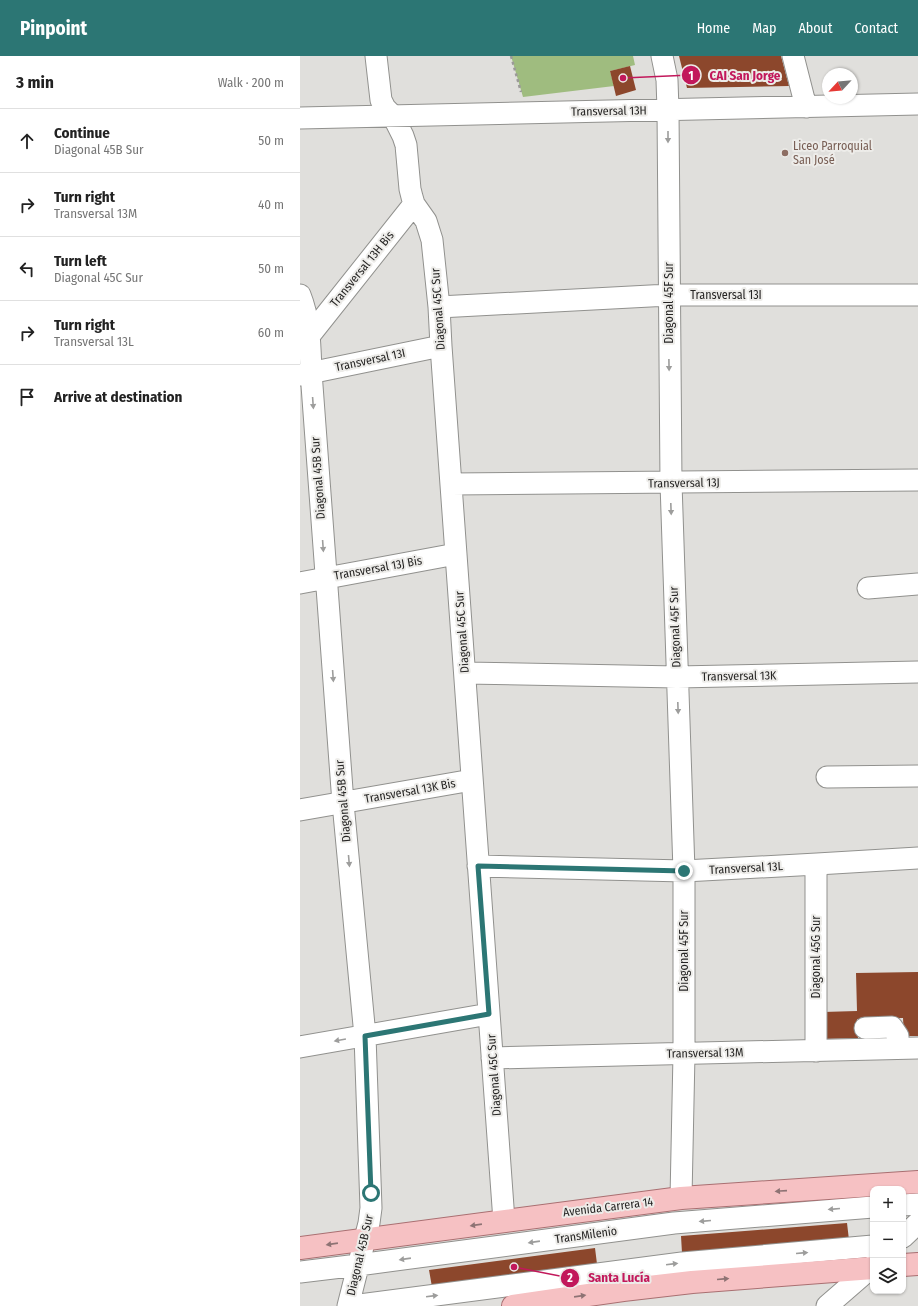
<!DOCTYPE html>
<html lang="en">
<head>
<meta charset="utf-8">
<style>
	:root { --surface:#fff; --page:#f2f2f2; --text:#222; --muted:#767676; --line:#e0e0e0; --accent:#2c7674 }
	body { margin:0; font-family:"Fira Sans Condensed",sans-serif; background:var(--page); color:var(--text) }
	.controls { position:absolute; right:12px; bottom:12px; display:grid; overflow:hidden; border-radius:8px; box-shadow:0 1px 3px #0004 }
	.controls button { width:36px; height:36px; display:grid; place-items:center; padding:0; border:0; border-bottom:1px solid var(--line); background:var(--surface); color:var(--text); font:20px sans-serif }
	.compass { position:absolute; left:522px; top:12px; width:36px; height:36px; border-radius:50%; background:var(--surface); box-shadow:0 1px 3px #0004; rotate:244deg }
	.stop { position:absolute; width:12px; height:12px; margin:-9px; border:3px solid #2c7674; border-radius:50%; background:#fff }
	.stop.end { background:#2c7674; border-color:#fff; box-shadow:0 1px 4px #0008 }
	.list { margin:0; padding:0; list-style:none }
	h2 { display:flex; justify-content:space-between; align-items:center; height:52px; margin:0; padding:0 16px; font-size:17px }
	h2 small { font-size:13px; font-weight:400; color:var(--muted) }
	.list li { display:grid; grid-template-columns:26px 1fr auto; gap:12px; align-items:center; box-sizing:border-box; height:64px; padding:0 16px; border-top:1px solid var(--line) }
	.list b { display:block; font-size:15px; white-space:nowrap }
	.list p { margin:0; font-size:13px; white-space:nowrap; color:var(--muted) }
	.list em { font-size:13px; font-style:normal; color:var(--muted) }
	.icon { flex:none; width:22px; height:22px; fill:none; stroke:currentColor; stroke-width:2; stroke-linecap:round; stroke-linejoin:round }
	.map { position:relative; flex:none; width:618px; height:1250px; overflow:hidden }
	header { display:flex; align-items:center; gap:24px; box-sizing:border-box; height:56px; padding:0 20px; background:var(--accent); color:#fff }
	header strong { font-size:19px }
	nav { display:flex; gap:22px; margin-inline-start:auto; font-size:14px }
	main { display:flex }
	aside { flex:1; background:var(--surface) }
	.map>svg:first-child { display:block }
	.green { fill:#9fbc7f }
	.building { fill:#8c472c }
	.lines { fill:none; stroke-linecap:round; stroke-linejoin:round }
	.minor-casing { stroke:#91918e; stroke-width:23 }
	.major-casing { stroke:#a96f71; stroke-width:24 }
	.path { stroke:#9b9a98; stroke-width:2.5; stroke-dasharray:3 3; stroke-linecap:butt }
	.minor { stroke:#fff; stroke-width:21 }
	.major { stroke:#f6c1c3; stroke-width:22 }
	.oneway { fill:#9d9d9c }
	.oneway2 { fill:#8e7374 }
	.route { stroke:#2c7674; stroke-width:5 }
	.education-dot { fill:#8d6e63; stroke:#edece9; stroke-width:1.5 }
	.labels { text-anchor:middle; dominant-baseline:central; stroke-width:4; stroke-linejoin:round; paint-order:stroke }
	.street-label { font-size:12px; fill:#262524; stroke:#edece9 }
	.education-label { font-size:12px; fill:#785e54; stroke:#edece9; text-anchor:start }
	.leader { fill:none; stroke:#c2185b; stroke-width:1.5 }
	.callout-dot { fill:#c2185b; stroke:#edece9; stroke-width:1.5 }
	.mark-label { font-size:12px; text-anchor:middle; font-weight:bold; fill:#fff }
	.callout-label { font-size:13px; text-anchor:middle; font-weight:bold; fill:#c2185b; stroke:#edece9; stroke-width:4; stroke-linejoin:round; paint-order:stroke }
</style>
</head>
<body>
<header>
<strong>Pinpoint</strong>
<nav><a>Home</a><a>Map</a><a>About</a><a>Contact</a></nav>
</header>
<main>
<aside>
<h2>3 min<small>Walk · 200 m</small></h2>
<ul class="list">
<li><svg class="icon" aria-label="ahead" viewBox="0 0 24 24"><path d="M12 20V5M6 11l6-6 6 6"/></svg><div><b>Continue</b><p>Diagonal 45B Sur</p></div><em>50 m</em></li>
<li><svg class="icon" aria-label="right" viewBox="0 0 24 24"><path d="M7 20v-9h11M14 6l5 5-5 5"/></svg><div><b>Turn right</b><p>Transversal 13M</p></div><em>40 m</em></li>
<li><svg class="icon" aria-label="left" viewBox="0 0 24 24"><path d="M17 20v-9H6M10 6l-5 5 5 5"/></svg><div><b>Turn left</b><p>Diagonal 45C Sur</p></div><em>50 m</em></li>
<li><svg class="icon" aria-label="right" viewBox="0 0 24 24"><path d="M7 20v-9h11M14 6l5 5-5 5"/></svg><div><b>Turn right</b><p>Transversal 13L</p></div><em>60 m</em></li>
<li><svg class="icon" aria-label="arrive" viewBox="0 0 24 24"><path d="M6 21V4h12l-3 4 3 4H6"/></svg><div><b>Arrive at destination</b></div></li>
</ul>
</aside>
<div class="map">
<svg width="618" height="1250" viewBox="0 0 618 1250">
	<rect width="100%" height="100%" fill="#e0dfdc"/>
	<path class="green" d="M211,0h122l2,9 -25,6 4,15 -91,11z"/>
	<path class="building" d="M379,0h102l8,30 -102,2z
		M330,10l6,24 -20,6 -6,-25z
		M618,916v64h-14l-1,-18 -46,1 1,19 -35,1v-27l34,-1 -1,-38z
		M547,1167l2,17 -167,13 -1,-17z
		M295,1192l2,16 -165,23 -3,-17z"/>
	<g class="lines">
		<g class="minor-casing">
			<path id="minor" d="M76,0l5,44 4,8 8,8 10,20 3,9 4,44 2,8 2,7 12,17 6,19 7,67 2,39 63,875
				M362,0l5,24 1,30 3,373 13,388v183l-3,144
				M493,0l13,51
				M0,62l618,-14
				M0,239c10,25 10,51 11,77l32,431 22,233 6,172 -2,15 -21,83
				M139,251l230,-12h249
				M10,279l104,-131
				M0,319l141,-29
				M151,428l467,-4
				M0,527l156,-29
				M568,532l50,-4
				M165,617l212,4 241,-5
				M527,721l91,-1
				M0,754l172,-30
				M178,810l206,5 133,-7 101,-6
				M565,972l27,-1 6,9v12
				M0,991l189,-33
				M516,995v-176l1,-11
				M192,1002l426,-10
				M603,1149l15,-1
				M603,1181l15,-14
				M0,1216l58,-7 316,-42 199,-16
				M52,1250l330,-43 191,-17
				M527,1250l46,-40"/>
		</g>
		<g class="major-casing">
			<path id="major" d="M0,1192l381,-50 237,-16
				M603,1209l15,-1
				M213,1250l110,-16 69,-8 181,-14"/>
		</g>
		<path class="path" d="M211,0l10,36"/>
		<use href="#minor" class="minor"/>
		<use href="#major" class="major"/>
	</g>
	<defs><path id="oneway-solid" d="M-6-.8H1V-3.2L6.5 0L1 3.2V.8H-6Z"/></defs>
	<g class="oneway">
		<use href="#oneway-solid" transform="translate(368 81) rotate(90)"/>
		<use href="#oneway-solid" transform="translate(369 309) rotate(89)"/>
		<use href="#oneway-solid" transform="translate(13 347) rotate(86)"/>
		<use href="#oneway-solid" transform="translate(371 453) rotate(88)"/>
		<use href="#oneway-solid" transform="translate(23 490) rotate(86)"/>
		<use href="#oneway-solid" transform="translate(33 620) rotate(86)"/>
		<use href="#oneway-solid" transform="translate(378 652) rotate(88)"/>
		<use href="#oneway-solid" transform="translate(49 805) rotate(85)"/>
		<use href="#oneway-solid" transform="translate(40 984) rotate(170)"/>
		<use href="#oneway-solid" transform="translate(534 1153) rotate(175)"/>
		<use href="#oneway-solid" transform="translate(405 1165) rotate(175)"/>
		<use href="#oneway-solid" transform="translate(234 1186) rotate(172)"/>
		<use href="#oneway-solid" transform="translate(502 1197) rotate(-5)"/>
		<use href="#oneway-solid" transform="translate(105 1203) rotate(172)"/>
		<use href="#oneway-solid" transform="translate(372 1208) rotate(-7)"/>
		<use href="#oneway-solid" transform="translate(132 1240) rotate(-7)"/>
	</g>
	<g class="oneway2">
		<use href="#oneway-solid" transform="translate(481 1135) rotate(176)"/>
		<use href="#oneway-solid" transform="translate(176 1169) rotate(172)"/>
		<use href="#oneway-solid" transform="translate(32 1188) rotate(172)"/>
		<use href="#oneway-solid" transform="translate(423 1223) rotate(-5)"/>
		<use href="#oneway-solid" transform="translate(280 1240) rotate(-8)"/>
	</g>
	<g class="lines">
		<path class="route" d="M71,1137l-6,-157 124,-22 -11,-148 206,5"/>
	</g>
	<circle class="education-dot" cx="485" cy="97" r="4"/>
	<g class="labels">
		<g class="street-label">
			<text transform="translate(309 55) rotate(-1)">Transversal 13H</text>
			<text transform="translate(62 213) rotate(-51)">Transversal 13H Bis</text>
			<text x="426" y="239">Transversal 13I</text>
			<text transform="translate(369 247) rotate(-90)">Diagonal 45F Sur</text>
			<text transform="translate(138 253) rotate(-94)">Diagonal 45C Sur</text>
			<text transform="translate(70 304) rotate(-12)">Transversal 13I</text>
			<text transform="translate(18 422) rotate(-94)">Diagonal 45B Sur</text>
			<text transform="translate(384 427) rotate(-1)">Transversal 13J</text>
			<text transform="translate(78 512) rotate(-10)">Transversal 13J Bis</text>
			<text transform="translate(375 571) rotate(-92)">Diagonal 45F Sur</text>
			<text transform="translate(162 576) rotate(-94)">Diagonal 45C Sur</text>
			<text transform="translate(439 620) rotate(-1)">Transversal 13K</text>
			<text transform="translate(110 735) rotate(-10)">Transversal 13K Bis</text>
			<text transform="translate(43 745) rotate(-95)">Diagonal 45B Sur</text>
			<text transform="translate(446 812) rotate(-3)">Transversal 13L</text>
			<text transform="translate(384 895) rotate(-90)">Diagonal 45F Sur</text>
			<text transform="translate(516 901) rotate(-90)">Diagonal 45G Sur</text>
			<text transform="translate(405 997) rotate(-1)">Transversal 13M</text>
			<text transform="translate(194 1019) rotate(-94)">Diagonal 45C Sur</text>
			<text transform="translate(308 1151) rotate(-7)">Avenida Carrera 14</text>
			<text transform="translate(286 1179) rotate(-8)">TransMilenio</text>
			<text transform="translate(60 1199) rotate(-77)">Diagonal 45B Sur</text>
		</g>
		<g class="education-label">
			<text x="493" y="90">Liceo Parroquial<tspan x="493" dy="14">San José</tspan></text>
		</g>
	</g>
	<path class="leader" d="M323 22L391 19M214 1211L270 1222"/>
	<g class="callout-dot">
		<circle cx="323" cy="22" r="4"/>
		<circle cx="214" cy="1211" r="4"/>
		<circle cx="391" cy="19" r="10"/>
		<circle cx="270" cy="1222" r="10"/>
	</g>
	<g class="mark-label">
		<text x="391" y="24">1</text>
		<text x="270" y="1226">2</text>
	</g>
	<g class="callout-label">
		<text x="445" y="24">CAI San Jorge</text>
		<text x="319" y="1226">Santa Lucía</text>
	</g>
</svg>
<div class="controls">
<button>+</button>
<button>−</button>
<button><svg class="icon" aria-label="layers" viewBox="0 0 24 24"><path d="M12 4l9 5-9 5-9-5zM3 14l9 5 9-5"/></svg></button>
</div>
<svg class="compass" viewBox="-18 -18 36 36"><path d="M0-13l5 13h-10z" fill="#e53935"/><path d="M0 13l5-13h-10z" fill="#767676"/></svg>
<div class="stop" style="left:71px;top:1137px"></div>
<div class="stop end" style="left:384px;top:815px"></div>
</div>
</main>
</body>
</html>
